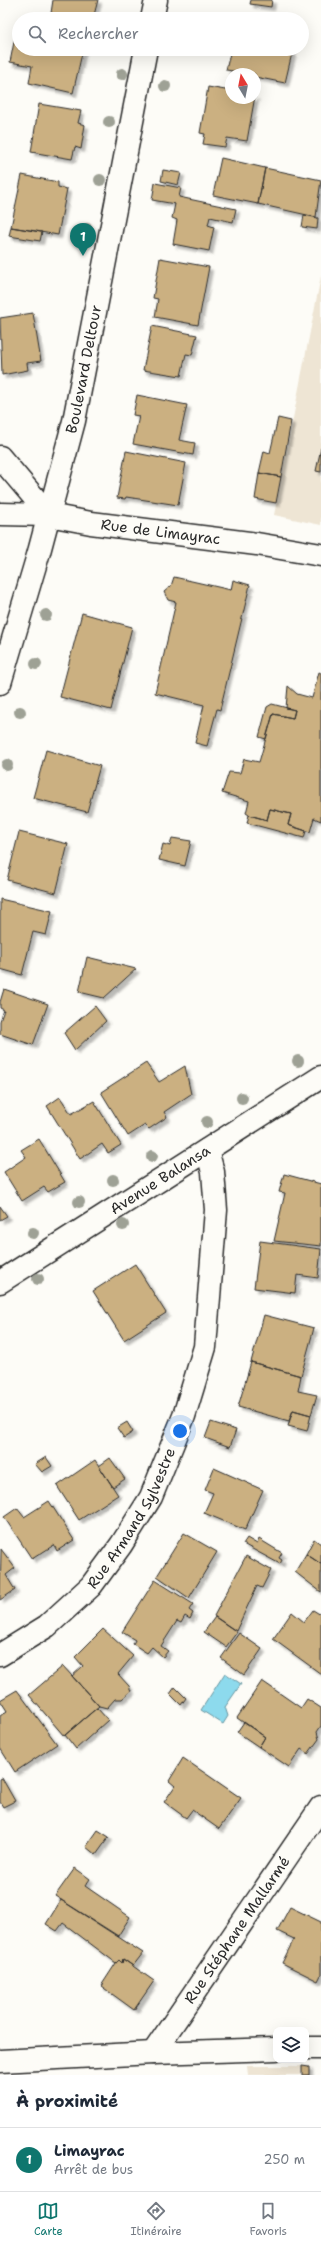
<!DOCTYPE html>
<html lang="fr">
<head>
<meta charset="utf-8">
<style>
	:root { --surface:#fff; --page:#f2f2f3; --text:#1f2937; --muted:#747a83; --line:#e0e1e3; --accent:#0f766e }
	body { margin:0; font-family:"Shantell Sans",sans-serif; background:var(--page); color:var(--text) }
	.controls { position:absolute; right:12px; bottom:12px; display:grid; overflow:hidden; border-radius:8px; box-shadow:0 4px 16px #0002 }
	.controls button { width:36px; height:36px; display:grid; place-items:center; padding:0; border:0; border-bottom:1px solid var(--line); background:var(--surface); color:var(--text); font:20px sans-serif }
	.compass { position:absolute; left:225px; top:68px; width:36px; height:36px; border-radius:50%; background:var(--surface); box-shadow:0 4px 16px #0002; rotate:350deg }
	.you { position:absolute; left:180px; top:1431px; width:14px; height:14px; margin:-10px; border:3px solid #fff; border-radius:50%; background:#1a73e8; box-shadow:0 0 0 6px #1a73e833 }
	.badge { display:grid; place-items:center; width:26px; height:26px; border-radius:50%; background:var(--accent); color:#fff; font-size:13px; font-weight:700 }
	.pin { position:absolute; translate:-50% -33px; filter:drop-shadow(0 1px 2px #0008) }
	.pin::after { content:''; position:absolute; top:21px; width:14px; height:12px; background:inherit; clip-path:polygon(0 0,100% 0,50% 100%) }
	.list { margin:0; padding:0; list-style:none }
	h2 { display:flex; justify-content:space-between; align-items:center; height:52px; margin:0; padding:0 16px; font-size:17px }
	h2 small { font-size:13px; font-weight:400; color:var(--muted) }
	.list li { display:grid; grid-template-columns:26px 1fr auto; gap:12px; align-items:center; box-sizing:border-box; height:64px; padding:0 16px; border-top:1px solid var(--line) }
	.list b { display:block; font-size:15px; white-space:nowrap }
	.list p { margin:0; font-size:13px; white-space:nowrap; color:var(--muted) }
	.list em { font-size:13px; font-style:normal; color:var(--muted) }
	.icon { flex:none; width:22px; height:22px; fill:none; stroke:currentColor; stroke-width:2; stroke-linecap:round; stroke-linejoin:round }
	.map { position:relative; flex:none; width:321px; height:2075px; overflow:hidden }
	.search { position:absolute; background:var(--surface); box-shadow:0 4px 16px #0002; left:12px; right:12px; top:12px; height:44px; display:flex; align-items:center; gap:10px; box-sizing:border-box; padding:0 14px; border-radius:22px; color:var(--muted); font-size:15px }
	.sheet { height:116px; background:var(--surface) }
	nav { display:flex; justify-content:space-around; align-items:center; box-sizing:border-box; height:56px; border-top:1px solid var(--line); background:var(--surface); font-size:11px; color:var(--muted) }
	nav a { display:grid; justify-items:center; gap:2px }
	nav .on { color:var(--accent) }
	.map>svg:first-child { display:block }
	.built { fill:#eee5d4 }
	.water { fill:#8ddaed; stroke:#66949f }
	.building { fill:#cbb081; stroke:#2b2b2b; filter:url(#shadow) }
	.lines { fill:none; stroke-linecap:round; stroke-linejoin:round }
	.street-casing { stroke:#2b2b2b; stroke-width:25 }
	.secondary-casing { stroke:#2b2b2b; stroke-width:25 }
	.street { stroke:#fdfcf7; stroke-width:22 }
	.secondary { stroke:#fdfcf7; stroke-width:22 }
	.tree { fill:#9ea195 }
	.labels { text-anchor:middle; dominant-baseline:central; stroke-width:3.5; stroke-linejoin:round; paint-order:stroke }
	.street-label { font-size:15px; fill:#2b2b2b; stroke:#fdfcf7 }
</style>
</head>
<body>
<div class="map">
<svg width="321" height="2075" viewBox="0 0 321 2075">
	<defs>
		<filter id="shadow"><feDropShadow dx="3.5" dy="3.5" stdDeviation="1" flood-color="#0004"/></filter>
	</defs>
	<rect width="100%" height="100%" fill="#fdfcf7"/>
	<filter id="ink" filterUnits="userSpaceOnUse"><feTurbulence type="fractalNoise" baseFrequency=".025" numOctaves="2"/><feDisplacementMap in="SourceGraphic" scale="8" xChannelSelector="R" yChannelSelector="G"/><feConvolveMatrix kernelMatrix="1 2 1 2 8 2 1 2 1" color-interpolation-filters="sRGB"/></filter>
	<g filter="url(#ink)">
		<path class="built" d="M321,276v249l-47,-10z
			M247,2066h55l-1,9h-53z"/>
		<path class="water" d="M225,1673l16,11 -16,23 3,9 -5,8 -22,-14z"/>
		<path class="building" d="M53,0h45l-5,19h-14l-28,-6z
			M251,0h21l-1,7 -21,-3z
			M17,27l2,1v21h64l-10,44 -44,-10 3,-17 -22,-4z
			M231,49h62l-8,34 -30,-6v-3l-29,-4z
			M208,87l23,4v7h24v-2l-8,45 -20,-3 -2,9 -22,-3 2,-10 -5,-1z
			M39,104l42,7 -3,12 7,2 -4,24 -6,-2 -3,12 -41,-7z
			M221,158l44,10 -7,36 -45,-9z
			M265,168l56,12 -5,37 -58,-13z
			M163,170l18,3 -3,12 -17,-4z
			M22,175l36,7v5l9,2 -9,46 -47,-8z
			M155,183l26,5 -2,9 57,12 -3,13 -23,-5 -2,8 6,2 -5,24 -36,-7 4,-24 -5,-2 3,-14 -23,-4z
			M304,215l14,3 -1,11 -15,-2z
			M11,227l31,5 -2,9 -31,-5z
			M160,258l49,9 -11,58 -43,-8 3,-18 -5,-1z
			M33,313l8,48 -14,2 1,7 -26,5 -2,-57z
			M152,326l45,9 -5,20 -6,-1 -5,22 -38,-6z
			M137,395l50,10 -8,35 16,3 -2,12 -60,-11 6,-28 -6,-1z
			M278,418l13,3 -10,56 -22,-4 5,-22 6,2z
			M321,448v24l-5,-1z
			M126,451l60,12 -8,42 -52,-8 -1,2 -8,-1z
			M259,473l22,4 -5,26 -21,-4z
			M174,577l57,13 2,-10 17,5 -30,125 -3,-1 -10,37 -12,-3 9,-38 -49,-12 21,-91 -8,-2 -4,-8 7,-6z
			M82,613l50,14 -21,83 -51,-13z
			M319,672l2,1v148l-7,-3 -4,14 -22,-7 3,-11 -21,-5 -3,11 -18,-5 -3,-2 3,-12 -27,-8 7,-21 11,1 4,-14 15,3 14,-48 20,4 2,-8 -9,-2 2,-22 9,8 15,4z
			M272,704l23,6 -2,8 -20,-4 -7,25 -7,-2 8,-30z
			M46,750l54,16 -13,46 -54,-14z
			M270,809l21,5 -3,11 18,6 -2,7 -57,-15 2,-8 18,5z
			M19,832l49,12 -12,49 -49,-13z
			M172,838l19,3 -6,25 -26,-6 4,-16 7,2z
			M0,899l52,12 -6,24 -13,-3 -11,43 -22,-6z
			M87,957l49,12 -32,29 -25,-6z
			M4,989l44,15 -15,41 -33,-11v-13l4,-11 -4,-2v-6z
			M95,1006l11,15 -31,29 -11,-17z
			M146,1063l13,19 26,-16 6,28 -27,18 3,5 -18,12 -4,-4 -17,11 -27,-44z
			M60,1097l11,17 23,-13 27,44 -13,8 -6,-9 -22,15 -33,-53z
			M39,1139l26,43 -17,10 -4,-5 -22,14 -18,-29 22,-15 -5,-7z
			M284,1174l37,10v62l-47,-5 11,-48 -6,-1z
			M0,1206l7,10 -7,4z
			M260,1241l61,8 -3,29 -21,-3 -2,18 -41,-5z
			M135,1264l31,49 -42,27 -31,-49z
			M264,1315l50,13 -13,48 -50,-14z
			M251,1362l50,14 -3,15 19,4 -6,20 -18,-5 -4,11 -51,-14z
			M293,1410l18,5 -4,16 -19,-5z
			M127,1422l6,10 -9,6 -7,-10z
			M211,1422l25,8 -6,17 -25,-9z
			M46,1457l6,9 -10,6 -7,-8z
			M110,1458l15,21 -12,8 -14,-21z
			M95,1460l23,35 -39,25 -22,-34z
			M214,1468l49,22 -18,40 -41,-17 9,-20 -8,-3z
			M49,1501l25,39 -17,11 -3,-6 -22,14 -28,-42 13,-9 7,9z
			M184,1533l33,19 -28,46 -32,-22z
			M247,1538l10,6 2,-5 23,14 -3,5 3,2 -2,4 -37,-20z
			M314,1539l7,5v20l-15,-10z
			M1,1549l14,19 -9,7 9,15 -15,10z
			M306,1554l15,10v28l-26,-20z
			M246,1556l25,14 -9,18 -5,-2 -21,45 -22,-15z
			M155,1580l38,24 -4,6 4,3 -3,6 -5,-3 -4,7 -4,-2 -16,25 7,5 -5,6 -11,-10 -5,6 -14,-9 2,-4 -13,-8z
			M313,1610l8,5v59l-48,-35 19,-27 12,10z
			M215,1617l22,15 -11,15 -22,-15z
			M103,1629l30,27 -15,18 11,12 2,5 -9,8h-7l-8,9 -8,-2 -27,-30 11,-10 -8,-9z
			M239,1633l23,16 -18,26 -23,-17z
			M63,1666l36,40 -35,30 -35,-41z
			M262,1681l39,27 6,-9 14,9v18l-4,6 2,7 -11,15 -7,-5 -12,18 -30,-20 6,-10 -28,-19z
			M175,1687l11,11 -5,7 -11,-11z
			M17,1690l40,54 -42,28 -15,-24v-32l7,-5 -7,-11z
			M97,1708l11,12 -32,29 -11,-14z
			M244,1722l21,15 -6,10 -22,-15z
			M183,1758l58,40 -22,31 -27,-19 -6,8 -22,-16 11,-16 -6,-5z
			M2,1778l13,23 -12,6 -3,-5v-23z
			M98,1830l11,7 -13,18 -10,-8z
			M75,1868l15,11 -5,7 45,31 -12,19 -63,-40z
			M61,1900l82,53 -10,13 -10,-7 -1,4 -3,-3 -3,3 -53,-40 -6,8 -11,-7z
			M290,1907l31,15v53l-3,6 -36,-18 12,-24 -17,-8z
			M123,1959l31,22 -20,29 -33,-24 15,-23 3,-3 3,3z
			M302,2066l7,1v8h-7z"/>
		<g class="lines">
			<g class="street-casing">
				<g id="street">
					<path d="M0,457l49,58"/>
					<path id="s1" d="M0,514l49,1 42,8 166,21 64,11"/>
					<path id="s2" d="M0,1282l321,-205"/>
					<path id="s3" d="M0,1655l47,-29 44,-40 30,-41 30,-48 33,-81 21,-69 11,-137 -3,-38 -6,-22"/>
					<path d="M306,2048h15"/>
					<path id="s4" d="M153,2053l168,-246"/>
					<path d="M0,2061l153,-8 123,-4"/>
				</g>
			</g>
			<g class="secondary-casing">
				<g id="secondary">
					<path d="M152,19l4,-19"/>
					<path id="s5" d="M0,683l39,-131 35,-131 72,-372"/>
				</g>
			</g>
			<use href="#street" class="street"/>
			<use href="#secondary" class="secondary"/>
		</g>
		<g class="tree">
			<circle cx="122" cy="74" r="6"/>
			<circle cx="165" cy="86" r="6"/>
			<circle cx="109" cy="122" r="6"/>
			<circle cx="100" cy="180" r="6"/>
			<circle cx="87" cy="229" r="6"/>
			<circle cx="46" cy="615" r="6"/>
			<circle cx="36" cy="664" r="6"/>
			<circle cx="20" cy="712" r="6"/>
			<circle cx="7" cy="765" r="6"/>
			<circle cx="298" cy="1061" r="6"/>
			<circle cx="242" cy="1098" r="6"/>
			<circle cx="207" cy="1122" r="6"/>
			<circle cx="152" cy="1156" r="6"/>
			<circle cx="113" cy="1180" r="6"/>
			<circle cx="79" cy="1202" r="6"/>
			<circle cx="123" cy="1225" r="6"/>
			<circle cx="33" cy="1233" r="6"/>
			<circle cx="38" cy="1279" r="6"/>
		</g>
	</g>
	<g class="labels">
		<g class="street-label">
			<text stroke="none"><textPath href="#s5" startOffset="325">Boulevard Deltour</textPath></text>
			<text stroke="none"><textPath href="#s1" startOffset="162">Rue de Limayrac</textPath></text>
			<text stroke="none"><textPath href="#s2" startOffset="190">Avenue Balansa</textPath></text>
			<text stroke="none"><textPath href="#s3" startOffset="194">Rue Armand Sylvestre</textPath></text>
			<text stroke="none"><textPath href="#s4" startOffset="149">Rue Stéphane Mallarmé</textPath></text>
		</g>
	</g>
</svg>
<div class="controls">
<button><svg class="icon" aria-label="layers" viewBox="0 0 24 24"><path d="M12 4l9 5-9 5-9-5zM3 14l9 5 9-5"/></svg></button>
</div>
<svg class="compass" viewBox="-18 -18 36 36"><path d="M0-13l5 13h-10z" fill="#e53935"/><path d="M0 13l5-13h-10z" fill="#747a83"/></svg>
<div class="you"></div>
<div class="pin badge" style="left:83px;top:256px">1</div>
<div class="search"><svg class="icon" aria-label="search" viewBox="0 0 24 24"><circle cx="10" cy="10" r="6"/><path d="M15 15l6 6"/></svg>Rechercher</div>
</div>
<section class="sheet">
<h2>À proximité<small></small></h2>
<ul class="list">
<li><span class="badge">1</span><div><b>Limayrac</b><p>Arrêt de bus</p></div><em>250 m</em></li>
</ul>
</section>
<nav>
<a class="on"><svg class="icon" aria-label="map" viewBox="0 0 24 24"><path d="M3 6l6-2 6 2 6-2v14l-6 2-6-2-6 2zM9 4v14M15 6v14"/></svg>Carte</a>
<a><svg class="icon" aria-label="directions" viewBox="0 0 24 24"><path d="M12 3l9 9-9 9-9-9zM9 14v-3h6M13 9l2 2-2 2"/></svg>Itinéraire</a>
<a><svg class="icon" aria-label="saved" viewBox="0 0 24 24"><path d="M7 4h10v16l-5-4-5 4z"/></svg>Favoris</a>
</nav>
</body>
</html>
